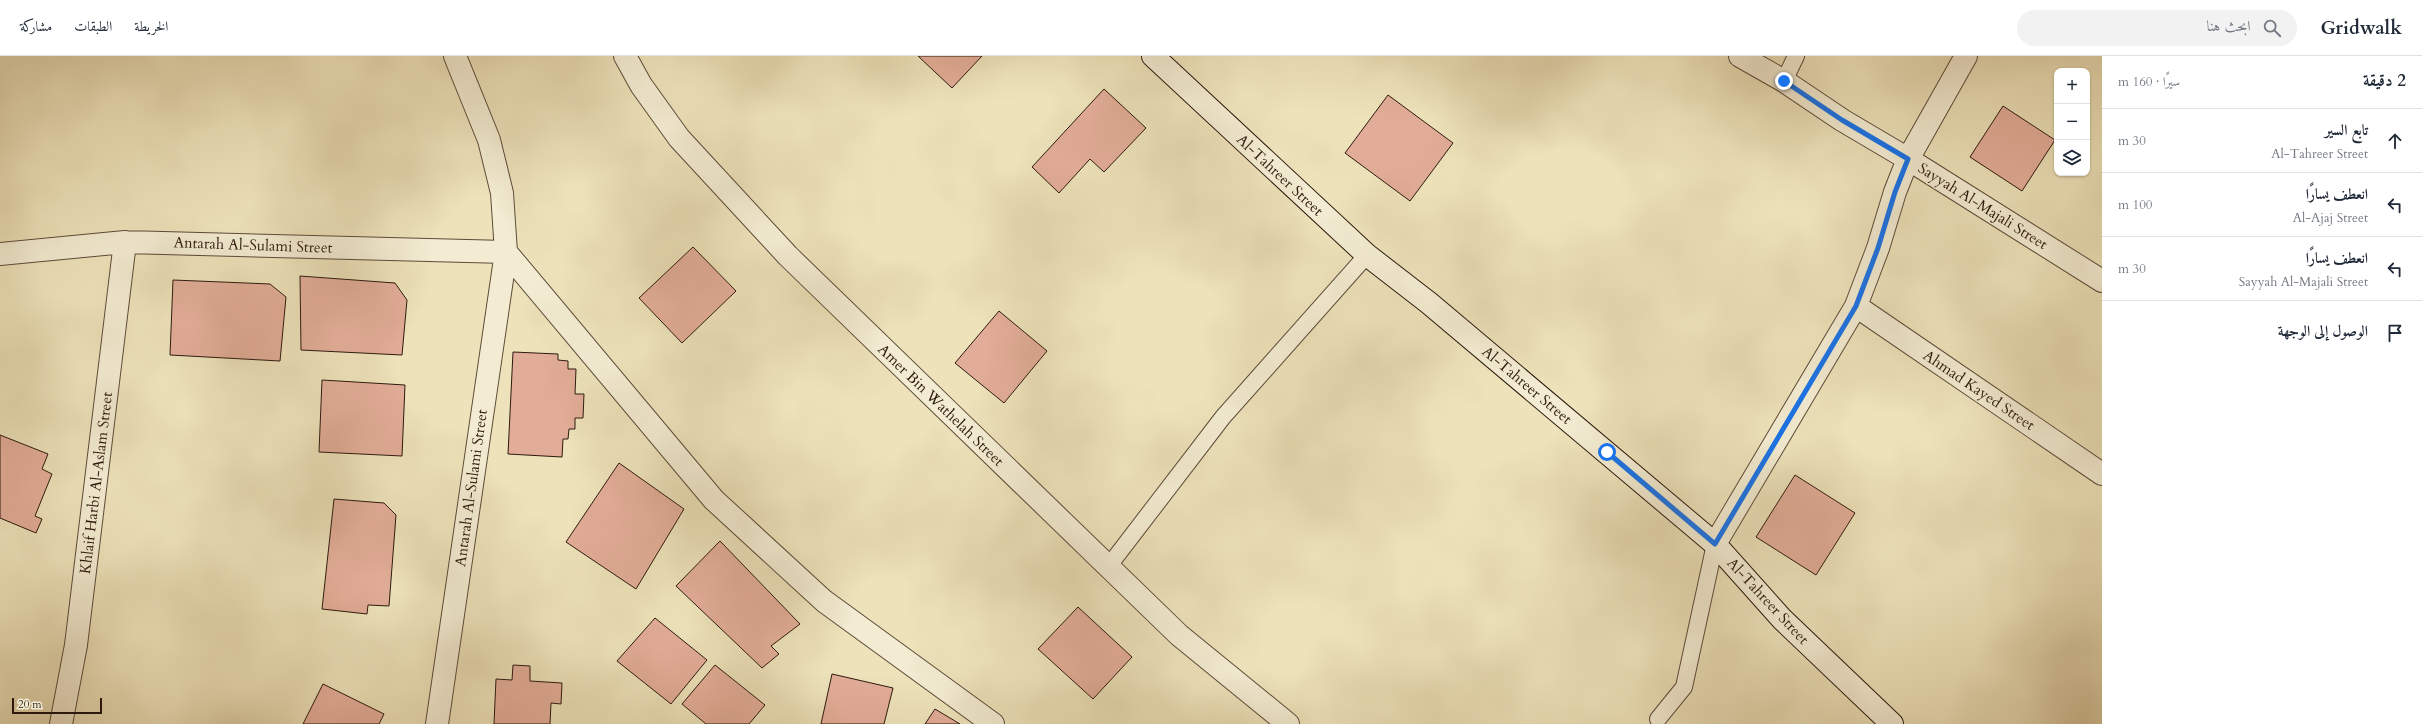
<!DOCTYPE html>
<html lang="ar">
<head>
<meta charset="utf-8">
<style>
	:root { --surface:#fff; --page:#f2f2f3; --text:#1f2937; --muted:#747a83; --line:#e0e1e3 }
	body { margin:0; font-family:Cardo,Amiri,serif; background:var(--page); color:var(--text); direction:rtl }
	.controls { position:absolute; right:12px; top:12px; display:grid; overflow:hidden; border-radius:8px; box-shadow:0 1px 3px #0004 }
	.controls button { width:36px; height:36px; display:grid; place-items:center; padding:0; border:0; border-bottom:1px solid var(--line); background:var(--surface); color:var(--text); font:20px sans-serif }
	.scale { position:absolute; left:12px; bottom:10px; width:90px; box-sizing:border-box; padding-left:4px; border:2px solid #2d190e; border-top:0; font-size:11px; line-height:14px; white-space:nowrap; color:#2d190e; -webkit-text-stroke:3px #f3ecd2; paint-order:stroke }
	.stop { position:absolute; width:12px; height:12px; margin:-9px; border:3px solid #1a73e8; border-radius:50%; background:#fff }
	.stop.end { background:#1a73e8; border-color:#fff; box-shadow:0 1px 4px #0008 }
	.list { margin:0; padding:0; list-style:none }
	h2 { display:flex; justify-content:space-between; align-items:center; height:52px; margin:0; padding:0 16px; font-size:17px }
	h2 small { font-size:13px; font-weight:400; color:var(--muted) }
	.list li { display:grid; grid-template-columns:26px 1fr auto; gap:12px; align-items:center; box-sizing:border-box; height:64px; padding:0 16px; border-top:1px solid var(--line) }
	.list b { display:block; font-size:15px; white-space:nowrap }
	.list p { margin:0; font-size:13px; white-space:nowrap; color:var(--muted) }
	.list em { font-size:13px; font-style:normal; color:var(--muted) }
	.icon { flex:none; width:22px; height:22px; fill:none; stroke:currentColor; stroke-width:2; stroke-linecap:round; stroke-linejoin:round }
	.map { position:relative; flex:none; width:2102px; height:668px; overflow:hidden; direction:ltr }
	header { display:flex; align-items:center; gap:24px; box-sizing:border-box; height:56px; padding:0 20px; background:var(--surface); border-bottom:1px solid var(--line) }
	header strong { font-size:19px }
	nav { display:flex; gap:22px; margin-inline-start:auto; font-size:14px }
	.search { width:280px; height:36px; background:var(--page); display:flex; align-items:center; gap:10px; box-sizing:border-box; padding:0 14px; border-radius:22px; color:var(--muted); font-size:15px }
	main { display:flex }
	aside { flex:1; background:var(--surface) }
	.map>svg:first-child { display:block }
	.building { fill:#e2ad98; stroke:#2d190e }
	.lines { fill:none; stroke-linecap:round; stroke-linejoin:round }
	.lane-casing { stroke:#5d4b39; stroke-width:18 }
	.street-casing { stroke:#5d4b39; stroke-width:24 }
	.secondary-casing { stroke:#2d190e; stroke-width:24 }
	.lane { stroke:#f3ecd2; stroke-width:16 }
	.street { stroke:#f3ecd2; stroke-width:22 }
	.secondary { stroke:#f3ecd2; stroke-width:22 }
	.route { stroke:#1a73e8; stroke-width:5 }
	.labels { text-anchor:middle; dominant-baseline:central; stroke-width:3; stroke-linejoin:round; paint-order:stroke }
	.street-label { font-size:15px; fill:#2d190e; stroke:#f3ecd2 }
</style>
</head>
<body>
<header>
<strong>Gridwalk</strong>
<div class="search"><svg class="icon" aria-label="search" viewBox="0 0 24 24"><circle cx="10" cy="10" r="6"/><path d="M15 15l6 6"/></svg>ابحث هنا</div>
<nav><a>الخريطة</a><a>الطبقات</a><a>مشاركة</a></nav>
</header>
<main>
<aside>
<h2>2 دقيقة<small>سيرًا · 160 m</small></h2>
<ul class="list">
<li><svg class="icon" aria-label="ahead" viewBox="0 0 24 24"><path d="M12 20V5M6 11l6-6 6 6"/></svg><div><b>تابع السير</b><p>Al-Tahreer Street</p></div><em>30 m</em></li>
<li><svg class="icon" aria-label="left" viewBox="0 0 24 24"><path d="M17 20v-9H6M10 6l-5 5 5 5"/></svg><div><b>انعطف يسارًا</b><p>Al-Ajaj Street</p></div><em>100 m</em></li>
<li><svg class="icon" aria-label="left" viewBox="0 0 24 24"><path d="M17 20v-9H6M10 6l-5 5 5 5"/></svg><div><b>انعطف يسارًا</b><p>Sayyah Al-Majali Street</p></div><em>30 m</em></li>
<li><svg class="icon" aria-label="arrive" viewBox="0 0 24 24"><path d="M6 21V4h12l-3 4 3 4H6"/></svg><div><b>الوصول إلى الوجهة</b></div></li>
</ul>
</aside>
<div class="map">
<svg width="2102" height="668" viewBox="0 0 2102 668">
	<rect width="100%" height="100%" fill="#ede2ba"/>
	<filter id="stains"><feTurbulence type="fractalNoise" baseFrequency=".005" numOctaves="4"/><feColorMatrix values="0 0 0 0 .2 0 0 0 0 .09 0 0 0 0 .02 0 0 0 .5 -.17"/></filter>
	<radialGradient id="worn" r=".72"><stop offset=".6" stop-color="#630" stop-opacity="0"/><stop offset="1" stop-color="#630" stop-opacity=".3"/></radialGradient>
	<path class="building" d="M918,0h64l-30,32z
		M1104,33l42,39 -42,44 -14,-13 -31,34 -27,-26z
		M1388,39l65,48 -43,58 -65,-48z
		M2003,50l52,34 -33,51 -52,-34z
		M693,191l43,44 -54,52 -43,-45z
		M300,220l95,7 12,17 -5,55 -101,-5z
		M173,224l97,4 16,13 -6,64 -110,-6z
		M999,255l48,40 -43,52 -49,-40z
		M513,296l45,2v6l10,1v8h8l-1,25h9l-1,24h-8v11h-6l-1,10h-5l-1,18 -54,-3z
		M322,324l83,5 -3,71 -83,-4z
		M0,379l48,19 -6,15 10,5 -17,42 7,3 -6,14 -36,-15z
		M619,407l65,46 -48,80 -70,-47z
		M1795,419l60,38 -39,62 -60,-38z
		M334,443l50,4 12,12 -7,91 -21,-1 -1,9 -45,-5z
		M720,485l80,83 -29,22 8,8 -17,14 -86,-82z
		M1078,551l54,50 -39,42 -55,-50z
		M655,562l52,42 -36,44 -54,-43z
		M513,609l17,1v15l32,2 -1,21 -10,-1 -1,21h-56l2,-45 16,1z
		M715,609l50,40 -16,19h-43l-24,-20z
		M832,618l61,14 -9,36h-63z
		M323,628l61,30 -5,10h-76z
		M935,653l25,15h-35z"/>
	<g class="lines">
		<g class="lane-casing">
			<path id="lane" d="M1784,25l12,-25
				M1108,511l115,-150 144,-162
				M1658,663l26,-32 31,-143"/>
		</g>
		<g class="street-casing">
			<path id="street" d="M625,0l16,29 38,53 109,118 391,379 109,89
				M1740,0l44,25 58,39 66,39 194,122
				M0,198l125,-12 381,10 208,248 110,101 169,123
				M1856,250l246,168
				M1715,488l141,-238 22,-58 17,-56 13,-33 58,-103
				M61,668l15,-79 49,-403
				M437,668l69,-472 -4,-59 -13,-53 -34,-84"/>
		</g>
		<g class="secondary-casing">
			<path id="secondary" d="M1153,0l214,199 62,48 286,241 67,75 110,105"/>
		</g>
		<use href="#lane" class="lane"/>
		<use href="#street" class="street"/>
		<use href="#secondary" class="secondary"/>
	</g>
	<g class="lines">
		<path class="route" d="M1607,396l108,92 141,-238 22,-58 17,-56 13,-33 -66,-39 -58,-39"/>
	</g>
	<g class="labels">
		<g class="street-label">
			<text transform="translate(1280 119) rotate(43)">Al-Tahreer Street</text>
			<text transform="translate(1983 150) rotate(32)">Sayyah Al-Majali Street</text>
			<text transform="translate(253 189) rotate(2)">Antarah Al-Sulami Street</text>
			<text transform="translate(1527 329) rotate(40)">Al-Tahreer Street</text>
			<text transform="translate(1979 334) rotate(34)">Ahmad Kayed Street</text>
			<text transform="translate(941 349) rotate(44)">Amer Bin Wathelah Street</text>
			<text transform="translate(96 427) rotate(-83)">Khlaif Harbi Al-Aslam Street</text>
			<text transform="translate(471 432) rotate(-82)">Antarah Al-Sulami Street</text>
			<text transform="translate(1768 545) rotate(47)">Al-Tahreer Street</text>
		</g>
	</g>
	<rect width="100%" height="100%" filter="url(#stains)"/>
	<rect width="100%" height="100%" fill="url(#worn)"/>
</svg>
<div class="controls">
<button>+</button>
<button>−</button>
<button><svg class="icon" aria-label="layers" viewBox="0 0 24 24"><path d="M12 4l9 5-9 5-9-5zM3 14l9 5 9-5"/></svg></button>
</div>
<div class="scale">20 m</div>
<div class="stop" style="left:1607px;top:396px"></div>
<div class="stop end" style="left:1784px;top:25px"></div>
</div>
</main>
</body>
</html>
